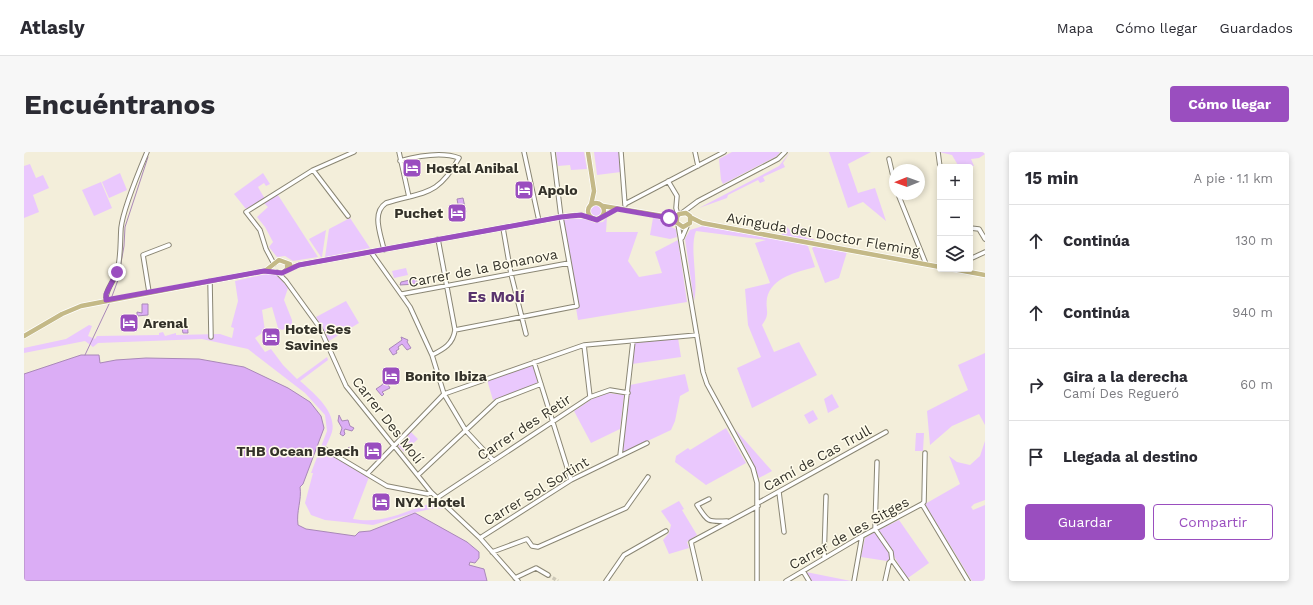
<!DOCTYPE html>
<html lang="es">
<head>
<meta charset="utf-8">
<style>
	:root { --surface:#fff; --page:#f7f7f7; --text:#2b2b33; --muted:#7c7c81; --line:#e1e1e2; --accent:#9a4ebf }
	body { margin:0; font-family:"Work Sans",sans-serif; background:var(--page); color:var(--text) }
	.controls { position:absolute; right:12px; top:12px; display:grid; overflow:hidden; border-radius:4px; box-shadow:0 2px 6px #0003 }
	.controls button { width:36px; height:36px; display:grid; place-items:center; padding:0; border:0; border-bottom:1px solid var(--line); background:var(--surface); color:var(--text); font:20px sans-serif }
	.compass { position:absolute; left:865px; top:12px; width:36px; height:36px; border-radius:50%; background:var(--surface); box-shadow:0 2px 6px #0003; rotate:269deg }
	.stop { position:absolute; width:12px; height:12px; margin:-9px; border:3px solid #9a4ebf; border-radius:50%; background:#fff }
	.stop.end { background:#9a4ebf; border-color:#fff; box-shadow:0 1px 4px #0008 }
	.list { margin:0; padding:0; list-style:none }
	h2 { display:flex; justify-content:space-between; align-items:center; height:52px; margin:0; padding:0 16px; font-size:17px }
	h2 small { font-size:13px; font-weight:400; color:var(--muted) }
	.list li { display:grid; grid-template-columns:26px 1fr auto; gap:12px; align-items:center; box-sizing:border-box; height:72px; padding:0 16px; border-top:1px solid var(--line) }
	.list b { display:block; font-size:15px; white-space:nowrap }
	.list p { margin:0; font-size:13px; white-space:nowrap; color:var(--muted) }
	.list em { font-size:13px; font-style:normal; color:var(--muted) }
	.actions { display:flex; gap:8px; padding:12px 16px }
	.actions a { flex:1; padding:9px 0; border:1px solid var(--accent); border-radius:4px; text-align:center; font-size:14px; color:var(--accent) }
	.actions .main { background:var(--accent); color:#fff }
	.icon { flex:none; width:22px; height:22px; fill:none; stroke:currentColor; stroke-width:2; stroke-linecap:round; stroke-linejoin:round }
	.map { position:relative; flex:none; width:961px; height:429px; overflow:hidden; border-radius:4px }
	header { display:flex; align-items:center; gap:24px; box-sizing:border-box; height:56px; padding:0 20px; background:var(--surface); border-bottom:1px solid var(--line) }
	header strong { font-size:19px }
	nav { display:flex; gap:22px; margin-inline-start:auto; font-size:14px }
	.intro { display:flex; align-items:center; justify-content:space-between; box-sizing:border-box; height:96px; padding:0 24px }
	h1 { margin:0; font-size:28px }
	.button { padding:10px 18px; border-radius:4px; background:var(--accent); color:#fff; font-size:14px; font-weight:700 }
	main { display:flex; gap:24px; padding:0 24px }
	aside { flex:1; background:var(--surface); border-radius:4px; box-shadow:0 2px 6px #0003 }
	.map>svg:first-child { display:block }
	.green { fill:#eac8fd }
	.water { fill:#dbadf5; stroke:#a988b8 }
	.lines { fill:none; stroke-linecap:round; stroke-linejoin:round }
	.stream { stroke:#a988b8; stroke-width:1 }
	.minor-tunnel { stroke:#cdc8b7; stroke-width:3.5; stroke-dasharray:3.5 2; stroke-linecap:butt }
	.minor-casing { stroke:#8a8674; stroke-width:5.5 }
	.major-casing { stroke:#fff; stroke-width:6 }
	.minor { stroke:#fff; stroke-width:3.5 }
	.major { stroke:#c4b987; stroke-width:4.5 }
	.route { stroke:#9a4ebf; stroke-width:5 }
	.labels { text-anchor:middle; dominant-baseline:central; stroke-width:3; stroke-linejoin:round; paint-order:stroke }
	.poi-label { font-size:14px; font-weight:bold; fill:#34322a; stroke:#fffceb; text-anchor:start }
	.street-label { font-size:14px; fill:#34322a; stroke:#fffceb }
	.quarter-label { font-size:16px; font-weight:bold; fill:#5a356e; stroke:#fffceb }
</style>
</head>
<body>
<header>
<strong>Atlasly</strong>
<nav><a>Mapa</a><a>Cómo llegar</a><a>Guardados</a></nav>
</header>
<div class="intro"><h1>Encuéntranos</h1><a class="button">Cómo llegar</a></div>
<main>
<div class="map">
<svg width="961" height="429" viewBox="0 0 961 429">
	<rect width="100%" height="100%" fill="#f3eeda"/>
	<path class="green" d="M532,0h28l3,17 -16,1 -1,-5 -12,1z
		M570,0h25l2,20 -24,3z
		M708,0h48l-3,4 -54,28 -2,-4 -2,-21z
		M766,0l-7,11 2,4 -22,10 2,4 -5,2 -2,-3 -30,15 -1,3 -28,10 80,-42z
		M805,0h42l-23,12 10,29 17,-5 11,33 -23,-19 -15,6z
		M915,0h46v2l-6,4 -8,1 3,7 -15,1 -7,-12z
		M6,12l6,14 7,-3 6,13 -16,7 6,17 -15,6v-52z
		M96,21l7,17 -18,8 -7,-16z
		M239,21l7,11 -4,2 -2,-3 -6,4 7,12 -19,10 -12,-15z
		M77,30l11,26 -18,8 -12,-26z
		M254,43l40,62 -25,4 -8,-5 -8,1 -8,-10 4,-5 -8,-15 -8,-10 11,-10 -5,-5z
		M566 59a7 7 0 1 1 14 0a7 7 0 1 1-14 0Z
		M583,65l-1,15h32l-10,29 11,16 23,-4 -7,-21 23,-12 9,62 -109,18 -2,-12 3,-1 -17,-87 20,-2 13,5 8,-1z
		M326,66l20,30 -45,9 4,-28z
		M629,66l17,4 1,5 5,2 1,8 -7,2 -20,-4z
		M679,74l102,18 3,2 7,21c-18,5 -43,10 -48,31 -2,13 4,15 -5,27l12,27 25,-10 18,33 -65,33 -15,-40 24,-11 -13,-32 -3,-36 25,-6 -15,-40 11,-3 -70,-9c-7,17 3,50 -2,70l-9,-62 5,-9z
		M762,74l5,5 11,-4 4,11 8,1 -1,2 -32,-5z
		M302,78l-4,27h-1l-12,-18z
		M791,94l32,6 -8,26 -14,5 -13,-35z
		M382,116l2,7 -14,3 -2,-7z
		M247,121c8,2 12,9 17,15l-4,12 8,20v5l-10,5 -4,-2 -6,-21 -10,3 3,21 -10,7 10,14 6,-3 12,16 14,14 30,-22 1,3 -28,21c14,12 37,31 32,51 -2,6 -5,12 -8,18l45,27 -16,42c29,5 48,-6 76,-15l1,-7 13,12 -8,-1 -18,4 -44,13 -48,-5 -14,-5 -6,-12 8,-30h-2l16,-42 -2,-16 -20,-22 -57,-44 -46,-10 -104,4 -5,4 -8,-6 -61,12v-5l42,-9 23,-14 3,1 -4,10 7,3 2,-3 62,-1v-2l4,-1 2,4 11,-3v2l44,-1 12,4 2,-10 -3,-1 7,-26 -3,-20z
		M322,149l13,22 -30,18 -13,-24z
		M654,186l3,19 -49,7 2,-21z
		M961,201v72l-6,-11 -27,12 -22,19 -3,-34 41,-21 -10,-25z
		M509,212l5,20 -45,16 -6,-20z
		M661,222l4,17 -9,5 -5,25 -4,9 -47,22h-3l9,-67z
		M584,241l16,2 -4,34 -29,14 -17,-32 18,-12z
		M808,242l7,13 -11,6 -4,-14z
		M789,258l5,9 -9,5 -5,-9z
		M702,276l20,35 -40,22 -31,-23 1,-6 12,-8 2,2z
		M711,277l37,42 -13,7 -8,-20z
		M387,280l7,7 -14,13 -6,-6z
		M892,281h8l-1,18h-8z
		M961,289v59l-11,4 -3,3 2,3 12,-5v76h-13l-47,-77 35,-20 -11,-28 8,6 13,3 10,-9z
		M655,349l5,8 -2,1 15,25 -10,7 2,6 -20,6 -6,-14 6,-7 2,-8 -10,-14z
		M875,368l30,43 -21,15c-12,-16 -19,-32 -29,-48z
		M851,380l15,21 1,4 -4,4 -26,-4 4,-19z
		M782,420l45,9h-40z"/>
	<path class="water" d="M439,46l3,14 -9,1 -1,-2 3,-1 -2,-11z
		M390,127l3,2 -1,3 -16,1 1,-3z
		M118,152h6v11l-11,1v-4l5,1z
		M163,168l1,13h-5l-1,-5 -3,-1 -2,-5z
		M377,185l7,3 -1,2 4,6 -4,2 -5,-6 -4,3 1,2 -3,2 1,2 -4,2 -4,-6 13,-9z
		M57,203h18l1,8 16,-3 30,-2 53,1 45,8 44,21 22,14 11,14 3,12 -21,56 -3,3c2,13 -4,24 -2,38l8,4 49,7 4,-4 11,-1 45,-18 52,29 12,10v6l-4,5 -5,-1 -1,3 15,4 3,12h-463v-207z
		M361,228l5,8 -8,4 2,2 -2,2 -6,-7 6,-4z
		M315,263l3,6 6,-1 2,6 4,2 -2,3 -7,-2 -1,2 1,3 -2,2 -3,-2 2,-6 -4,-7z
		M328,294l2,9 -6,1v-8z"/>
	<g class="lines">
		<path class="stream" d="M87,147l7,-19 6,-34 1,-19 23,-70
			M61,203l25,-53"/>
		<path class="minor-tunnel" d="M524,423l10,6"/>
		<g class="minor-casing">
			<path id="minor" d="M375,0l10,45
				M500,0l15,69
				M597,0l4,53
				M671,0l3,14
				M914,0l2,15
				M865,7l6,26
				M289,18l35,46
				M644,29l9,15 -1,12 2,7
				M874,42l28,70
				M601,52l99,-52
				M658,61l16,-12 80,-42 7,-7
				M654,72l25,148 4,12 46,84 4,15v98
				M479,76l8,46 15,60
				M946,76l9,1 6,10
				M658,86l5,-12
				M360,98c-3,-15 -13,-37 2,-47 39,-12 51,-6 73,-45 -16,-6 -41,-2 -59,3
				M347,100l39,55 22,48 12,39 22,37 27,29
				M946,107l15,-7
				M250,112l-8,-15 -6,-19 -14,-18 67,-42 41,-18
				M253,120l9,9 34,47 26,58 85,106 49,46 38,43
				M186,129l1,56
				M125,140l-6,-37 26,-10
				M378,142l167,-31
				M82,148c-1,-10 8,-19 11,-28 4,-15 3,-29 4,-44 2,-19 18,-57 26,-76
				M431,178l122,-24 -16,-89 -8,-65
				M560,193l6,52
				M408,203c12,-6 21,-11 23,-25l-17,-91
				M510,210l37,118
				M301,297l62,37 41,8 3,-2
				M901,301l-1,49 -2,2 46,77
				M596,304l13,-115
				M853,310l-2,67 16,23 1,8
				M343,322l77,-80 140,-49 113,-10
				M394,323l79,-74 44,-17
				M755,340l5,40
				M413,346l153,-101 20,-7 18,3
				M685,347l-12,6c11,17 10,17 30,16
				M734,351l128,-71
				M456,386l91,-58 76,-37
				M468,400l35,-13 5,7 6,1 88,-39 22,-31
				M800,406l2,-62
				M779,419l6,10
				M491,426l21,-10 12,7
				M582,429l18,-26 42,-24
				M676,429l-9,-39 67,-36
				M762,429l76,-45 60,-32
				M830,429l8,-45
				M861,429l4,-18 3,-3 15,21"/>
		</g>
		<g class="major-casing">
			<path id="major" d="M564,0l6,39 -3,14
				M564 59a8 8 0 1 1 16 0a8 8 0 1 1-16 0Z
				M579,54l66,11 9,-2
				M645,65l14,10 7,-4v-7l-4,-3 -7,1 -2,3v6
				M666,65l12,6 238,44
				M263,117l12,-4 262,-48 14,-2 15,2
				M929,117l32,6
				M241,119l14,-11 11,4
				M0,184l38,-22 19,-8 183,-35 18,2 5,-4v-5"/>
		</g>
		<use href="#minor" class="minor"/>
		<use href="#major" class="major"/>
	</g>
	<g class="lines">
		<path class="route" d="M93,120l-11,22v6l158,-29 18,2 17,-8 262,-48 20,-2 16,5 20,-11 52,9"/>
	</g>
	<defs>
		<g id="hotel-square" transform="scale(1)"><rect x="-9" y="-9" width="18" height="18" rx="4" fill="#9a4ebf" stroke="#fffceb"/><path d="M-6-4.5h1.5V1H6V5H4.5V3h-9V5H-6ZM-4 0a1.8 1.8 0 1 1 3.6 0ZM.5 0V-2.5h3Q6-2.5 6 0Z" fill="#fff"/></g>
	</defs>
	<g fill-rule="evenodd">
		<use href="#hotel-square" x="388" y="16"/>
		<use href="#hotel-square" x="500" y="38"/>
		<use href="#hotel-square" x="433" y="61"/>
		<use href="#hotel-square" x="105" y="171"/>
		<use href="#hotel-square" x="247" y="185"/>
		<use href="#hotel-square" x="367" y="224"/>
		<use href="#hotel-square" x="349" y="299"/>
		<use href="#hotel-square" x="357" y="350"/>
	</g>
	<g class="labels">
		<g class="poi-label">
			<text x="402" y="16">Hostal Anibal</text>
			<text x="514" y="38">Apolo</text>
			<text x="419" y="61" text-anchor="end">Puchet</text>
			<text x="119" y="171">Arenal</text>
			<text x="261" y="177">Hotel Ses<tspan x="261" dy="16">Savines</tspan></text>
			<text x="381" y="224">Bonito Ibiza</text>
			<text x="335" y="299" text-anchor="end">THB Ocean Beach</text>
			<text x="371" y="350">NYX Hotel</text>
		</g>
		<g class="street-label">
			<text transform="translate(799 82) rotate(10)">Avinguda del Doctor Fleming</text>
			<text transform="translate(459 116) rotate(-11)">Carrer de la Bonanova</text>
			<text transform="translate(364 268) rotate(52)">Carrer Des Molí</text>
			<text transform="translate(500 275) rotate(-33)">Carrer des Retir</text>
			<text transform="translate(793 306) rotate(-29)">Camí de Cas Trull</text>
			<text transform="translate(512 339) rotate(-31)">Carrer Sol Sortint</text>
			<text transform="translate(825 381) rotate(-29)">Carrer de les Sitges</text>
		</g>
		<g class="quarter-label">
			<text x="472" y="144">Es Molí</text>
		</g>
	</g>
</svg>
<div class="controls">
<button>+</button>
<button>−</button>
<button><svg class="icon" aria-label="layers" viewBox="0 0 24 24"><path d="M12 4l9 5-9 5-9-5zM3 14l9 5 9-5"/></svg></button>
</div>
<svg class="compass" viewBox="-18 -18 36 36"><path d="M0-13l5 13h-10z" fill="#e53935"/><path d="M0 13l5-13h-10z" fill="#7c7c81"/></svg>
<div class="stop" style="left:645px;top:66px"></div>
<div class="stop end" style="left:93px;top:120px"></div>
</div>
<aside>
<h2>15 min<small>A pie · 1.1 km</small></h2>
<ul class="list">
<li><svg class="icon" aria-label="ahead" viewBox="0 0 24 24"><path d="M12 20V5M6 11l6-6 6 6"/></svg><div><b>Continúa</b></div><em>130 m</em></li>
<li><svg class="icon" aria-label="ahead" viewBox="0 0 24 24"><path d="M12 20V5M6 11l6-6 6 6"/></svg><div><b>Continúa</b></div><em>940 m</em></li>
<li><svg class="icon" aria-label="right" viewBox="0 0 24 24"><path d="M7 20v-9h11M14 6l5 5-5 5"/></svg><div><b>Gira a la derecha</b><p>Camí Des Regueró</p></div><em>60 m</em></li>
<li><svg class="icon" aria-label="arrive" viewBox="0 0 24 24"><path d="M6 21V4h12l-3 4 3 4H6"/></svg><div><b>Llegada al destino</b></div></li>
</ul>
<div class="actions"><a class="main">Guardar</a><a>Compartir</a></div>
</aside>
</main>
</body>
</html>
